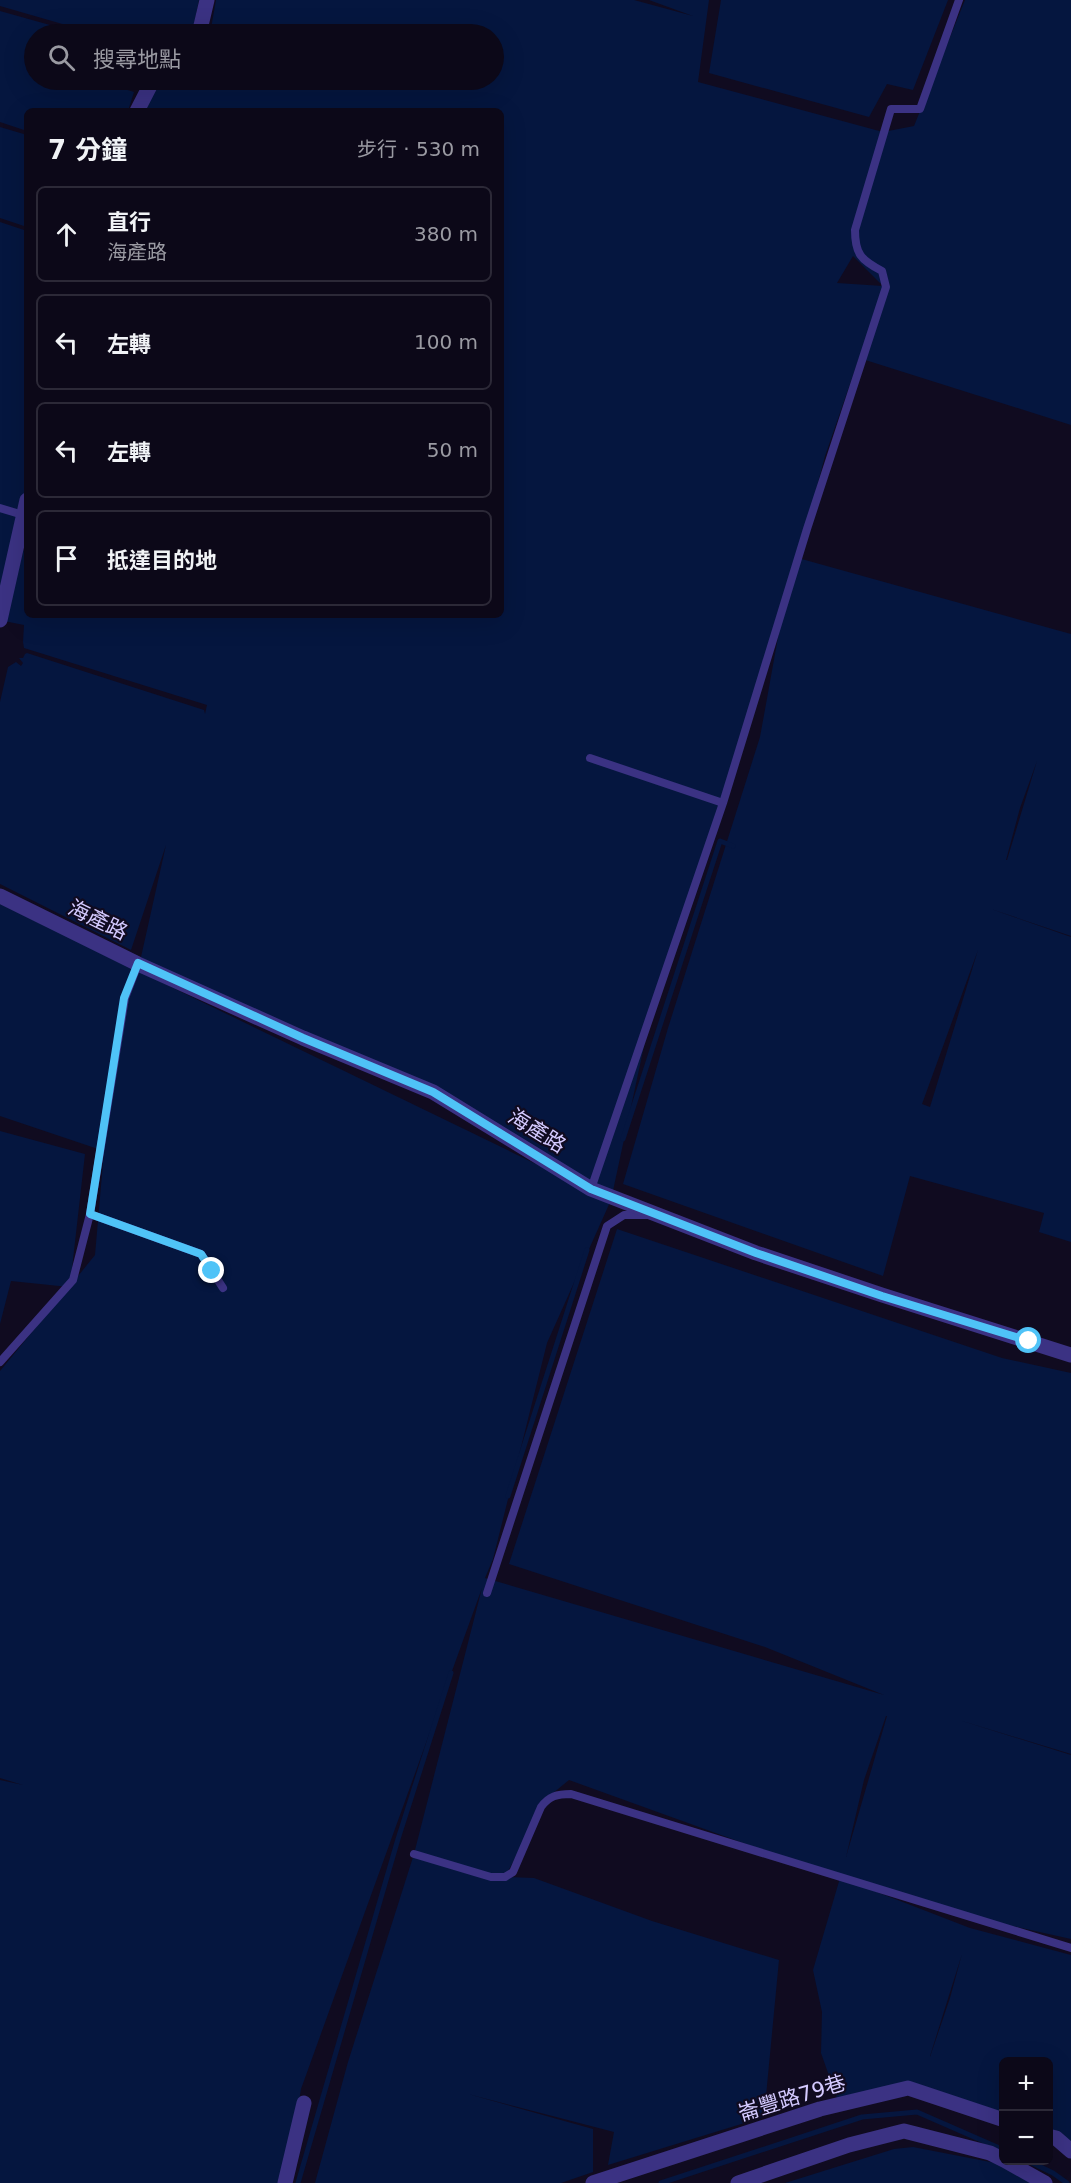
<!DOCTYPE html>
<html lang="zh-TW">
<head>
<meta charset="utf-8">
<style>
	:root { --surface:#0c0818; --page:#1a1625; --text:#f1f3f6; --muted:#9a9aa2; --line:#2c2937 }
	body { margin:0; font-family:"DejaVu Sans","Noto Sans TC",sans-serif; background:var(--page); color:var(--text) }
	.controls { position:absolute; right:18px; bottom:18px; display:grid; overflow:hidden; border-radius:9px; box-shadow:0 6px 24px #0002 }
	.controls button { width:54px; height:54px; display:grid; place-items:center; padding:0; border:0; border-bottom:2px solid var(--line); background:var(--surface); color:var(--text); font:30px sans-serif }
	.stop { position:absolute; width:18px; height:18px; margin:-14px; border:4px solid #4fc3f7; border-radius:50%; background:#fff }
	.stop.end { background:#4fc3f7; border-color:#fff; box-shadow:0 2px 6px #0008 }
	.list { margin:0; padding:0; list-style:none }
	h2 { display:flex; justify-content:space-between; align-items:center; height:78px; margin:0; padding:0 24px; font-size:26px }
	h2 small { font-size:20px; font-weight:400; color:var(--muted) }
	.list li { display:grid; grid-template-columns:39px 1fr auto; gap:18px; align-items:center; box-sizing:border-box; height:96px; margin:0 12px 12px; padding:0 12px; border:2px solid var(--line); border-radius:9px }
	.list b { display:block; font-size:22px; white-space:nowrap }
	.list p { margin:0; font-size:20px; white-space:nowrap; color:var(--muted) }
	.list em { font-size:20px; font-style:normal; color:var(--muted) }
	.icon { flex:none; width:33px; height:33px; fill:none; stroke:currentColor; stroke-width:2; stroke-linecap:round; stroke-linejoin:round }
	.map { position:relative; flex:none; width:1071px; height:2183px; overflow:hidden }
	.search { position:absolute; background:var(--surface); box-shadow:0 6px 24px #0002; left:24px; top:24px; width:480px; height:66px; display:flex; align-items:center; gap:15px; box-sizing:border-box; padding:0 21px; border-radius:33px; color:var(--muted); font-size:22px }
	.panel { position:absolute; background:var(--surface); box-shadow:0 6px 24px #0002; left:24px; top:108px; width:480px; height:510px; border-radius:9px }
	.map>svg:first-child { display:block }
	.water { fill:#05163f; fill-rule:evenodd }
	.lines { fill:none; stroke-linecap:round; stroke-linejoin:round }
	.stream { stroke:#05163f; stroke-width:5 }
	.service { stroke:#3b3283; stroke-width:8 }
	.minor { stroke:#3b3283; stroke-width:15 }
	.tertiary { stroke:#3b3283; stroke-width:15 }
	.route { stroke:#4fc3f7; stroke-width:8 }
	.labels { text-anchor:middle; dominant-baseline:central; stroke-width:4.5; stroke-linejoin:round; paint-order:stroke }
	.street-label { font-size:21px; fill:#d4caff; stroke:#100b20 }
</style>
</head>
<body>
<div class="map">
<svg width="1071" height="2183" viewBox="0 0 1071 2183">
	<rect width="100%" height="100%" fill="#100b20"/>
	<path class="water" d="M0,0h199l-7,34h-95l-97,-28z
		M216,0h418l59,16 -44,-16h60l-11,82 185,50 31,-6 51,-126h106v425l-212,-67 -34,98 -27,102 273,76v302l-80,-27 80,28v305l-32,-10 5,-19 -134,-37 -27,100 -260,-92 45,-156 92,-291 19,-105 -127,377 -41,191 -64,143 -54,216 -8,19 399,117 -119,-48 -256,-83 108,-335 385,129 69,15v381l-112,-34 112,35v184l-104,-23 -116,-34 119,46 101,27v195l-22,-14 -1,-74h-44l-1,58 -84,-28 -80,12 -18,-51 1,-41 -9,-42 27,-92 -271,-98 -22,18 -42,79 29,1 118,43 127,39 -15,157 -156,48 6,-33 -146,-38 125,35v43l-32,11h-246l33,-121 66,-208 68,-266 -181,501 -15,94h-286v-403l23,5 -23,-7v-407l69,-84 -58,-6 -11,43v-193l85,23 -15,132 25,-31 9,-104 -104,-35v-212l600,291 -156,-92 -305,-137 27,-121 -35,105 -131,-66v-182l8,-35 8,-5 5,4 2,-3 -4,-5h4l2,-4 2,-1 177,57 1,4 2,-9 -183,-57 -1,-6 1,-17 -20,-4 23,-83v77h474v-504h-357l5,-17 17,-14h328v-46h-284zM853,256l30,30 -46,-3zM1037,761l-30,99h-1l14,-52zM978,950l-48,157 -8,-3zM886,1716h1l-41,141 18,-77zM962,1954l-12,44 -20,59v-1z
		M721,0h227l-35,90 -26,-6 -18,33 -160,-44z
		M0,11l82,23h-48v46h74l1,4 25,8 -6,19h-101v20l-27,-9z
		M0,127l27,8v92l-27,-9z
		M0,222l27,9v302l-27,93z
		M913,2147l103,20 15,16h-246l109,-34z"/>
	<g class="lines">
		<path class="stream" d="M623,1139l97,-298 13,5
			M508,1496l79,-246
			M1026,2160l27,13 14,10
			M298,2183l100,-344 53,-166
			M661,2183l201,-66 55,-5 87,38"/>
		<path class="service" d="M0,508l23,7
			M590,758l133,45
			M591,1189l132,-386 84,-274 79,-242 -4,-16c-21,-11 -27,-17 -27,-41l36,-121h29l39,-109
			M90,1214l111,40 22,34
			M0,1362l73,-82 17,-66 35,-216 13,-34
			M487,1593l120,-367 17,-11h25
			M414,1854l77,23h14l8,-5 28,-65c8,-11 16,-13 30,-13l500,154"/>
		<path class="minor" d="M199,34l8,-34
			M137,111l16,-31
			M0,620l27,-120
			M1048,2136l8,2 15,13
			M1004,2160l41,23
			M285,2183l19,-80
			M593,2183l227,-74 88,-21 96,32
			M738,2183l111,-38 55,-14 86,22 14,7"/>
		<path class="tertiary" d="M0,896l138,68 165,74 130,54 158,97 165,64 126,42 189,60"/>
	</g>
	<g class="lines">
		<path class="route" d="M212,1271l-11,-17 -111,-40 34,-216 14,-35 165,75 130,54 158,97 165,64 126,43 147,45"/>
	</g>
	<g class="labels">
		<g class="street-label">
			<text transform="translate(98 920) rotate(26)">海產路</text>
			<text transform="translate(537 1131) rotate(32)">海產路</text>
			<text transform="translate(792 2098) rotate(-17)">崙豐路79巷</text>
		</g>
	</g>
</svg>
<div class="controls">
<button>+</button>
<button>−</button>
</div>
<div class="stop" style="left:1029px;top:1341px"></div>
<div class="stop end" style="left:212px;top:1271px"></div>
<div class="search"><svg class="icon" aria-label="search" viewBox="0 0 24 24"><circle cx="10" cy="10" r="6"/><path d="M15 15l6 6"/></svg>搜尋地點</div>
<section class="panel">
<h2>7 分鐘<small>步行 · 530 m</small></h2>
<ul class="list">
<li><svg class="icon" aria-label="ahead" viewBox="0 0 24 24"><path d="M12 20V5M6 11l6-6 6 6"/></svg><div><b>直行</b><p>海產路</p></div><em>380 m</em></li>
<li><svg class="icon" aria-label="left" viewBox="0 0 24 24"><path d="M17 20v-9H6M10 6l-5 5 5 5"/></svg><div><b>左轉</b></div><em>100 m</em></li>
<li><svg class="icon" aria-label="left" viewBox="0 0 24 24"><path d="M17 20v-9H6M10 6l-5 5 5 5"/></svg><div><b>左轉</b></div><em>50 m</em></li>
<li><svg class="icon" aria-label="arrive" viewBox="0 0 24 24"><path d="M6 21V4h12l-3 4 3 4H6"/></svg><div><b>抵達目的地</b></div></li>
</ul>
</section>
</div>
</body>
</html>
